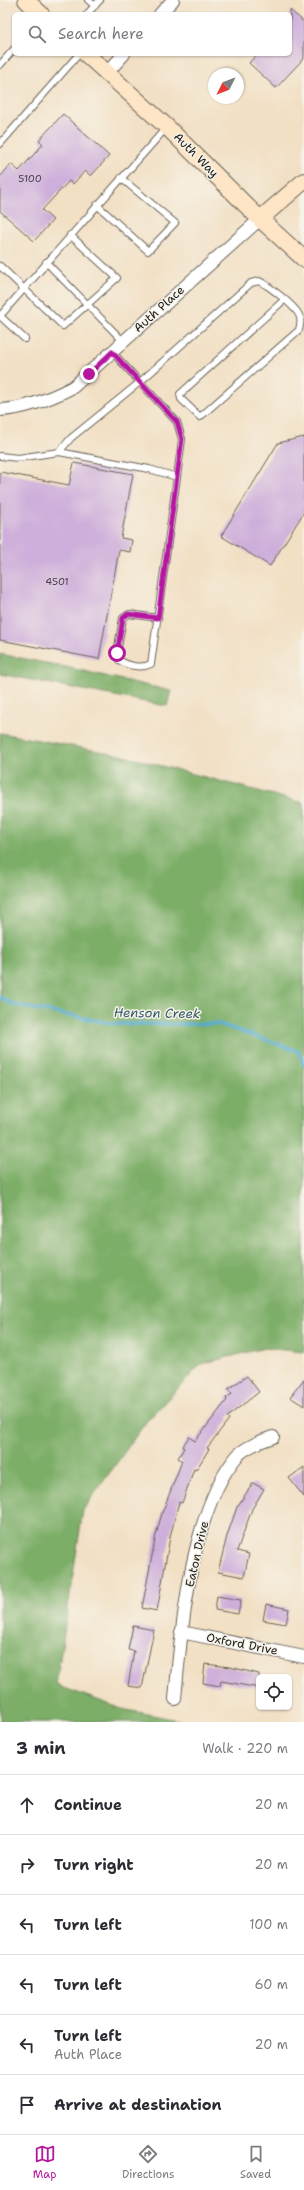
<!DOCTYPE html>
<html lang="en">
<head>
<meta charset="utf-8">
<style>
	:root { --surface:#fff; --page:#f2f2f3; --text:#2b2b33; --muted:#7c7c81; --line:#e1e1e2; --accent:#b5179e }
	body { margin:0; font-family:"Shantell Sans",sans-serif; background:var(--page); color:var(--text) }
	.controls { position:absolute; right:12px; bottom:12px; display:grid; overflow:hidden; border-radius:6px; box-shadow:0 1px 3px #0004 }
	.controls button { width:36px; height:36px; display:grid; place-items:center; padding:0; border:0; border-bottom:1px solid var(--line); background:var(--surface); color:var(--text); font:20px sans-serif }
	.compass { position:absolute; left:208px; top:68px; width:36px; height:36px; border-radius:50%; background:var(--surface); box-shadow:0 1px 3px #0004; rotate:228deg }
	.stop { position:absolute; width:12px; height:12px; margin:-9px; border:3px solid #b5179e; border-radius:50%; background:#fff }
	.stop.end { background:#b5179e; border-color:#fff; box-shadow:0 1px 4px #0008 }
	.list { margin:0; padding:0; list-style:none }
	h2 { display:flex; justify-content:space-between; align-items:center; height:52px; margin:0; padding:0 16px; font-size:17px }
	h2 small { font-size:13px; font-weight:400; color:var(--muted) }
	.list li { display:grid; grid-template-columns:26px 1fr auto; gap:12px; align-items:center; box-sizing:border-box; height:60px; padding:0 16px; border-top:1px solid var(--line) }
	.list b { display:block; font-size:15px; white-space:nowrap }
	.list p { margin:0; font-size:13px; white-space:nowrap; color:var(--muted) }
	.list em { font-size:13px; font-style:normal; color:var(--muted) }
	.icon { flex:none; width:22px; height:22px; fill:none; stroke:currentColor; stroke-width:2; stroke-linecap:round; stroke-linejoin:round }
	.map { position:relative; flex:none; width:304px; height:1722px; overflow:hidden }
	.search { position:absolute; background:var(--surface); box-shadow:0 1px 3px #0004; left:12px; right:12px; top:12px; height:44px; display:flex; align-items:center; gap:10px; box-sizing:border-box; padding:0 14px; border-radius:6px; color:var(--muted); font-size:15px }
	.sheet { height:412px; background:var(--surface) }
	nav { display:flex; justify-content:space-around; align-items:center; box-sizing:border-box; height:56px; border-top:1px solid var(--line); background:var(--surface); font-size:11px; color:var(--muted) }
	nav a { display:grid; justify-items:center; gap:2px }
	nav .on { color:var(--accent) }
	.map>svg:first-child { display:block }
	.forest { fill:#7dae68; stroke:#4c6542 }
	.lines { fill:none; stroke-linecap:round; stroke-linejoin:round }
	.stream { stroke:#50aacd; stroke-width:3.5 }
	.building { fill:#ceaeda }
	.lane-casing { stroke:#676157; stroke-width:8 }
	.street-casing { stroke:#676157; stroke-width:14 }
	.secondary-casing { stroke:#676157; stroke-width:18 }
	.lane { stroke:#fff; stroke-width:6 }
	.street { stroke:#fff; stroke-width:12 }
	.secondary { stroke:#fde5c5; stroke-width:16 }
	.route { stroke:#b5179e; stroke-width:5 }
	.labels { text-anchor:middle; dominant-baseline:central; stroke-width:3; stroke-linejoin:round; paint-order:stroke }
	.number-label { font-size:10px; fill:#48404c }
	.street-label { font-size:12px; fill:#1c1c1c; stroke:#f7f3e8 }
	.water-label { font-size:13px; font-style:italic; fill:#335c6c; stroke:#f7f3e8 }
</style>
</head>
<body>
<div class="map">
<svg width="304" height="1722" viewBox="0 0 304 1722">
	<rect width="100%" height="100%" fill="#f7f3e8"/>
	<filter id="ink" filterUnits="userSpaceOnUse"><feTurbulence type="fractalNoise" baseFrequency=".025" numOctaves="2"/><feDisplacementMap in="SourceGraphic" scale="8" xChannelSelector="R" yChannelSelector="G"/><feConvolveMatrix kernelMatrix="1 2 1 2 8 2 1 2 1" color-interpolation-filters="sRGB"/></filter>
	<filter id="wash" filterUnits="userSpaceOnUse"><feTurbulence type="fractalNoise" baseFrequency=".012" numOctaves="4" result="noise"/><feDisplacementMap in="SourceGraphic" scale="16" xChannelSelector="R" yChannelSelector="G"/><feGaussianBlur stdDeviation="0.9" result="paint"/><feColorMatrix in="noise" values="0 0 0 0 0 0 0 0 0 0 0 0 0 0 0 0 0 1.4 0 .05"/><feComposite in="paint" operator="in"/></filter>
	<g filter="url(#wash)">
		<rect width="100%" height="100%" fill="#f2e0c5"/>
		<path class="forest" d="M0,654l66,13 105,24 -4,15 -167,-32z
			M0,733l120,22 184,48v549l-40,-4 -63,16 -55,58 -63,88 -27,175 66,24 66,13h-188z"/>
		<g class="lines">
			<path class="stream" d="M0,997l14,8 101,19h104l79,27 6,14"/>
		</g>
		<g id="blocks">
			<path class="building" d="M290,10l14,12v36l-28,30 -27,-25 8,-9h33z
				M63,114l46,42 -18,20 -6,-5 -12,13 -4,-3 -27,29 11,10 -19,21 -34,-30v-34l11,-13 8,7 24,-27 -4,-4z
				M304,437v75l-34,54 -49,-30 57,-93z
				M74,463l59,11 -12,64 11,2 -2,12 -11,-2 -20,109 -99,-19v-168l69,13z
				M247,1376l12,16 -32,25 2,2 -22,29 2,1 -13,21 -2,-1 -12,34 -3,-1 -9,35 -13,74 -15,-3 14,-73 6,-22 20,-52 -4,-3 6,-10 -2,-1 7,-10 6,4 32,-41 -1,-2 6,-4 -4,-5z
				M304,1379v27l-14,-9z
				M304,1467v30l-15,-19z
				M253,1483l11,6 -12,20 -15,42 12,3 -5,23 -26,-5 9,-36 10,-29z
				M217,1596l24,4 -3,14 -23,-4z
				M266,1604l23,5 -3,15 -23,-4z
				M133,1626l21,4 -12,58 -14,-2 6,-35 -6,-1z
				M205,1664l25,3 29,7v14l-32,-6 -6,-1 -1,5 -17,-3z"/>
		</g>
	</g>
	<g filter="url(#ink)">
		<use href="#blocks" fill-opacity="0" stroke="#676157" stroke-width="1"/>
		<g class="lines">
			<g class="lane-casing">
				<path id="lane" d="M88,0l7,6
					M87,14l13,-14
					M0,65l14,-16
					M0,144l79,-90
					M97,205l51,46 27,-28 -54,-45
					M46,262l77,79
					M0,266l63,60 54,-48 -47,-43
					M0,316l166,-188
					M0,316l25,23
					M112,352l28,30 111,-99 8,-2c9,4 36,25 40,34 3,5 1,10 0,15l-99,87 -19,-18 -1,-5 104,-94
					M59,452l12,-14 69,-56 37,40 5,17 -5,38
					M0,456l18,2 41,-6 90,17 28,8 -26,187c-10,5 -23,2 -32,-4l-2,-7 6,-35 6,-4 29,4"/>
			</g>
			<g class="street-casing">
				<path id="street" d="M160,14l13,-14
					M107,73l17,-19
					M0,410c26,-1 50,-11 73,-23l187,-168
					M181,1632l123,25
					M175,1699c6,-69 16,-190 63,-244 9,-9 23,-14 35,-18"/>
			</g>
			<g class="secondary-casing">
				<path id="secondary" d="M26,0l15,14
					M86,54l81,73 93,92 44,40
					M260,219l44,-38"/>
			</g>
			<use href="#lane" class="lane"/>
			<use href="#street" class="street"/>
			<use href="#secondary" class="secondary"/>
		</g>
	</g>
	<g class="lines" filter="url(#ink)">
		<path class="route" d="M89,374l23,-22 65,70 5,17 -24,179 -30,-4 -5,4 -6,35"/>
	</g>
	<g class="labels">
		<g class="number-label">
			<text x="30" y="178">5100</text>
			<text x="57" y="581">4501</text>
		</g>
		<g class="street-label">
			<text transform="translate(196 155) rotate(45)">Auth Way</text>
			<text transform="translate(159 309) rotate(-42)">Auth Place</text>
			<text transform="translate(197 1554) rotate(-77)">Eaton Drive</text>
			<text transform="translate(242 1644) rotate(11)">Oxford Drive</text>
		</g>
		<g class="water-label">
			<text transform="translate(157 1013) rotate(1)">Henson Creek</text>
		</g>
	</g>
</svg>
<div class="controls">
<button><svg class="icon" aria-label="locate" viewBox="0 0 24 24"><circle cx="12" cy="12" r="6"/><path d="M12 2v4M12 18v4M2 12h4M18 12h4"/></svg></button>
</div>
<svg class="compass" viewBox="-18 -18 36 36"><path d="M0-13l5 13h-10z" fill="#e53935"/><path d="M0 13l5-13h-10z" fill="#7c7c81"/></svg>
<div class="stop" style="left:117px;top:653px"></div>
<div class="stop end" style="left:89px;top:374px"></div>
<div class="search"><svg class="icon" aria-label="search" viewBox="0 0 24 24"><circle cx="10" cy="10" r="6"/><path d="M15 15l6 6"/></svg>Search here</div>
</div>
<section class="sheet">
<h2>3 min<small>Walk · 220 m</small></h2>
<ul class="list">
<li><svg class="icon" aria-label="ahead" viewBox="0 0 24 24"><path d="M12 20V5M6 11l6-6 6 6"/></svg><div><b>Continue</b></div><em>20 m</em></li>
<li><svg class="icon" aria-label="right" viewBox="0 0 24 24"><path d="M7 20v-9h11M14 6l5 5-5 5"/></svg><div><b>Turn right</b></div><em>20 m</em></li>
<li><svg class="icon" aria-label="left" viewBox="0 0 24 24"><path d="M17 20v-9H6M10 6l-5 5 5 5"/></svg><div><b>Turn left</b></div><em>100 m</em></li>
<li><svg class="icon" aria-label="left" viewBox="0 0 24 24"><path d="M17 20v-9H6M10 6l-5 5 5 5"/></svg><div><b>Turn left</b></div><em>60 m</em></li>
<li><svg class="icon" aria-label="left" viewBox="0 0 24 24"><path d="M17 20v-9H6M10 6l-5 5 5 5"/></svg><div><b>Turn left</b><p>Auth Place</p></div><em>20 m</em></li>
<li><svg class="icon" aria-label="arrive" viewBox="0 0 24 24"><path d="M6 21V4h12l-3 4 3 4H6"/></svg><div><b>Arrive at destination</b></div></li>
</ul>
</section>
<nav>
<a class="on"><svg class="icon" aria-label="map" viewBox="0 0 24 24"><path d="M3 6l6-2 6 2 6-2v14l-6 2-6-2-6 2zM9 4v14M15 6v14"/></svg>Map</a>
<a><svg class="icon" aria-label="directions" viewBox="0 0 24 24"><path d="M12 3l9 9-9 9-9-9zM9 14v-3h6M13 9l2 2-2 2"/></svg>Directions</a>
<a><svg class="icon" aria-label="saved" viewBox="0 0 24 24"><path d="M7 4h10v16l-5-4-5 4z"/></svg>Saved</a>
</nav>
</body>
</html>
